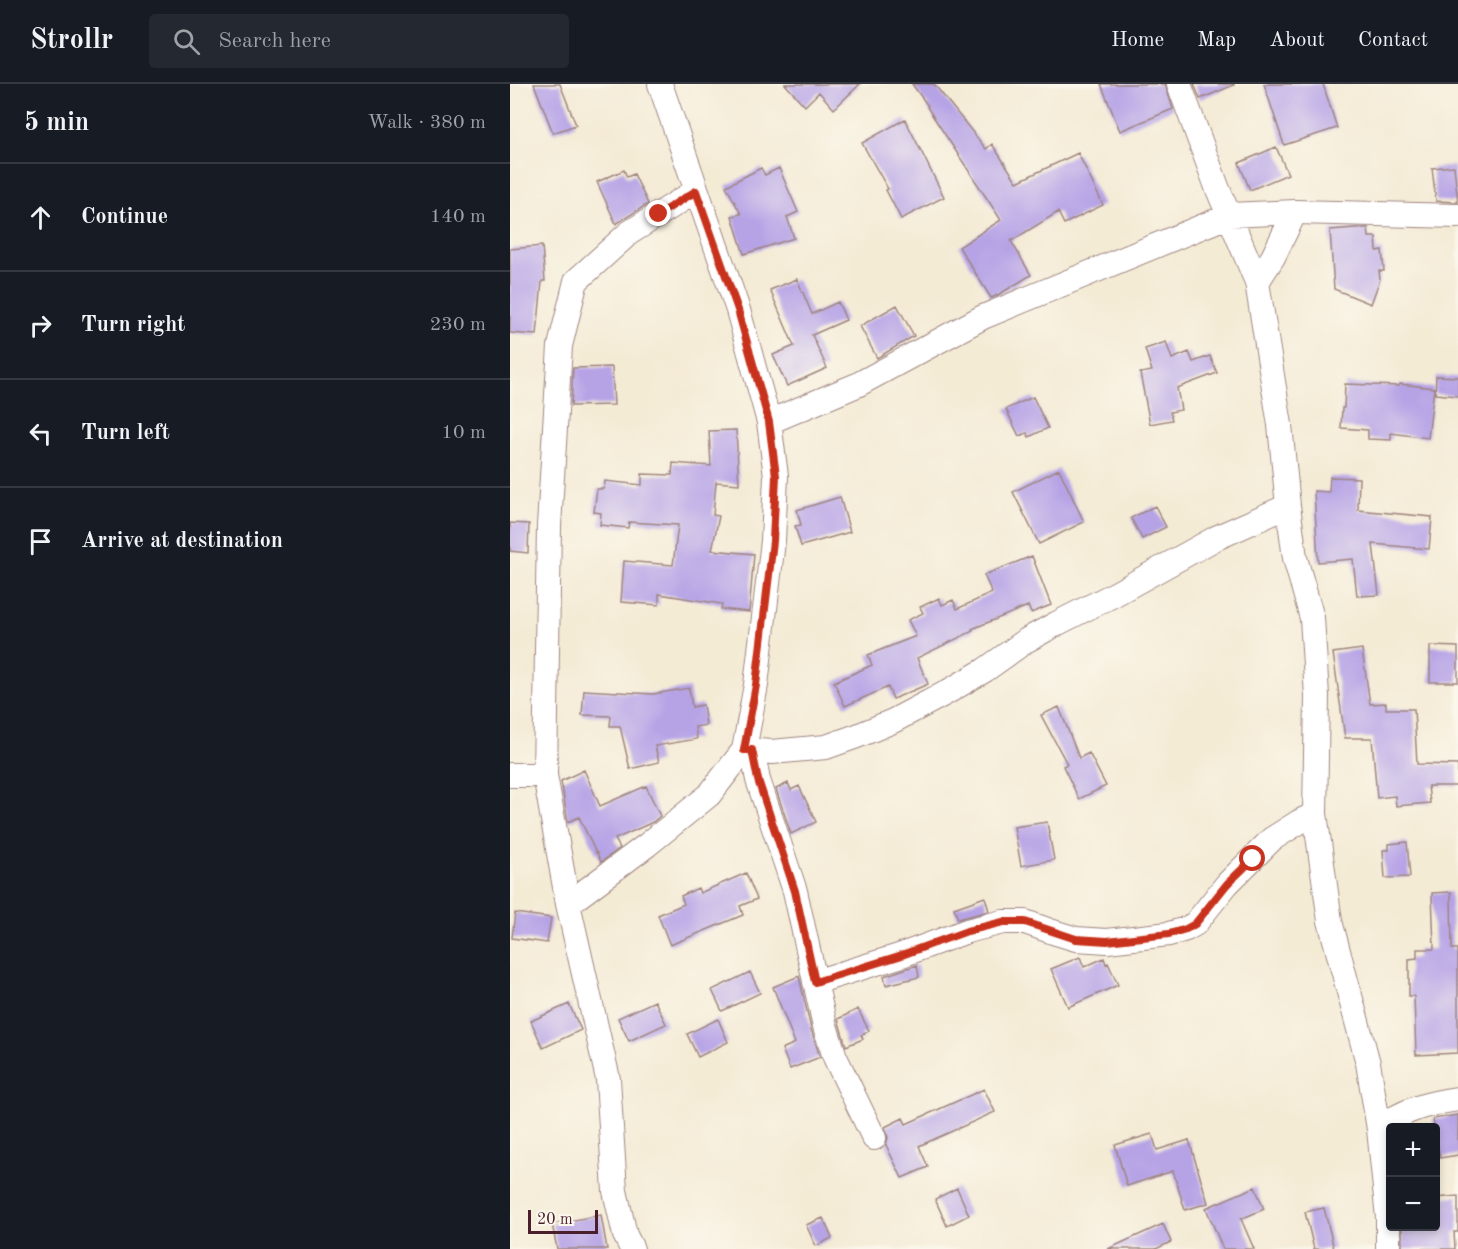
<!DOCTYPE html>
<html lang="en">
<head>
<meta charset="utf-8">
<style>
	:root { --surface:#171b24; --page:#242831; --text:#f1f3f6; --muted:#9ea1a6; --line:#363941 }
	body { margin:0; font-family:"Old Standard TT",serif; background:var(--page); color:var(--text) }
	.controls { position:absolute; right:18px; bottom:18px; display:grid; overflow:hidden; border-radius:6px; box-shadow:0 3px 9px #0003 }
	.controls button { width:54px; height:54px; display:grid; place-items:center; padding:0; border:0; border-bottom:2px solid var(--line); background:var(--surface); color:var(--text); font:30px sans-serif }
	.scale { position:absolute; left:18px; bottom:15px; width:70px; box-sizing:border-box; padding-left:6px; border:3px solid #4a1f2b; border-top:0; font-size:16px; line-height:21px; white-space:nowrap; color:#4a1f2b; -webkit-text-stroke:4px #fbf7ec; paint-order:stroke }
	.stop { position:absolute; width:18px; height:18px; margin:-14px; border:4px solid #c8321e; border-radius:50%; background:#fff }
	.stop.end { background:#c8321e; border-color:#fff; box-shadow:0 2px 6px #0008 }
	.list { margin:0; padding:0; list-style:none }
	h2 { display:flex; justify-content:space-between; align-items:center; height:78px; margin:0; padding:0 24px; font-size:26px }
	h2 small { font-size:20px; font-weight:400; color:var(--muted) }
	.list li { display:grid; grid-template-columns:39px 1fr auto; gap:18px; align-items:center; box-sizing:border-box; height:108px; padding:0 24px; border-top:2px solid var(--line) }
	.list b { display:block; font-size:22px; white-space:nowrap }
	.list em { font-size:20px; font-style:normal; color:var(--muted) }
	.icon { flex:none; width:33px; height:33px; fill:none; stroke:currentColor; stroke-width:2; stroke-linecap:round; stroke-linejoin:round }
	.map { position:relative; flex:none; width:948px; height:1165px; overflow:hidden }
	header { display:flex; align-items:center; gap:36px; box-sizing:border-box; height:84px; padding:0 30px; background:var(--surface); border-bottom:2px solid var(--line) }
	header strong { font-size:28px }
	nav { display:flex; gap:33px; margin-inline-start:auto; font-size:21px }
	.search { width:420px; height:54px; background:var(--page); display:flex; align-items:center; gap:15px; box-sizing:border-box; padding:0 21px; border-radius:6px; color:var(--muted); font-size:22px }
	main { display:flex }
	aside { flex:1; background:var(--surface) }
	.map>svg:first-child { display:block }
	.building { fill:#b6a3e6 }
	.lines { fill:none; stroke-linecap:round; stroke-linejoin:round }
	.street-casing { stroke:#9f8580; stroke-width:26 }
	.street { stroke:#fff; stroke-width:24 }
	.route { stroke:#c8321e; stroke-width:8 }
</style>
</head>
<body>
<header>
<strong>Strollr</strong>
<div class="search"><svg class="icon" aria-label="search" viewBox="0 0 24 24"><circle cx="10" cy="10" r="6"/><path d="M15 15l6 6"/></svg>Search here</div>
<nav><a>Home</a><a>Map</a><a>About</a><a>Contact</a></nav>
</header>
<main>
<aside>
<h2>5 min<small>Walk · 380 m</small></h2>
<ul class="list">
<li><svg class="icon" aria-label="ahead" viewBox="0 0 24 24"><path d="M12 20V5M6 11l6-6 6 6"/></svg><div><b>Continue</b></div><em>140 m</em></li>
<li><svg class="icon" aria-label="right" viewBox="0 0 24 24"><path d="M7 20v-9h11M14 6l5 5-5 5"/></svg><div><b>Turn right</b></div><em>230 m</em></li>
<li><svg class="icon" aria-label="left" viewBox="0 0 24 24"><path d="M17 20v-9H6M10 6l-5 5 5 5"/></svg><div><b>Turn left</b></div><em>10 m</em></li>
<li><svg class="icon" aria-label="arrive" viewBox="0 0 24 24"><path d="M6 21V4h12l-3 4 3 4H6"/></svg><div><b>Arrive at destination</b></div></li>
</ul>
</aside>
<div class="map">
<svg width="948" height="1165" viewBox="0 0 948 1165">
	<rect width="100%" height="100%" fill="#fbf7ec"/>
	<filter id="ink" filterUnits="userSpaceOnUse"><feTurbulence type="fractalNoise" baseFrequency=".0167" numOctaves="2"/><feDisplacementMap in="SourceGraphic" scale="12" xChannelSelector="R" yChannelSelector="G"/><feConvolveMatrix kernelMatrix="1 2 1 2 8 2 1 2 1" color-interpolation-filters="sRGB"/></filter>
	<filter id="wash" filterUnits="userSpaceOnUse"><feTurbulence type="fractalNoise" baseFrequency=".008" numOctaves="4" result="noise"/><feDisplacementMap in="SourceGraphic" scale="24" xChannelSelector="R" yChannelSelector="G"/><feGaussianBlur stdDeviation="1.35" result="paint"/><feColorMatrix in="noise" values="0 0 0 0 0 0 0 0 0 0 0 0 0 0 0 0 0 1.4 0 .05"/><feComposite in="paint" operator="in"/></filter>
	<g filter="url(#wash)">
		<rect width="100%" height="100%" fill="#f4ebd5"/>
		<g id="blocks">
			<path class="building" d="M24,0h26l16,41 -23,8z
				M275,0h75l-26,25 -15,-17 -14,14z
				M402,0h22l52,65 6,-5 25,38 61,-29 25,52 -39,19 -6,-12 -47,29 20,34 -33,20 -7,3 -32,-51 42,-27 -74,-113 1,-1z
				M591,0h64l8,25 -53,22z
				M684,0h40v1l-34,14z
				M754,0h59l14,44 -53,17z
				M395,35l39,78 -43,22 -15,-29 2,-1 -26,-46z
				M766,63l12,27 -38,16 -11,-27z
				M944,82l4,36 -22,-1 -4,-33z
				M251,84l4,7 14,-7 19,44 -11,5 7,21 -50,16 -12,-38 9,-2 -15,-28z
				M114,86l3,7 7,-3 14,30 -32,20 -19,-42z
				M845,144h13l1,9h7l1,14 5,-1 2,21h-5l1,8 -9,25 -37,-15 -4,-59z
				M32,162l3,35h-3l-5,54 -27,-2v-84z
				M287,195l15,35 26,-12 8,18 -34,15 15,33 -40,18 -14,-31 21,-9 -24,-56z
				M387,221l17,31 -37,22 -17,-32z
				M656,258l6,17 17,-7 4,10 17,-6 7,17 -40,15 4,22 -11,2 2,8 -22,4 -10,-51 12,-2 -7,-22z
				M102,283l2,38 -43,1 2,-38z
				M926,292l22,1v19l-23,-2z
				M835,300l54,2 1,-2 34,4 -6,50 -37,-5v7l-23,-1v-9l-27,-2 1,-20h2z
				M523,313l15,31 -19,9 -2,-4 -8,3 -13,-27z
				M226,346l3,54 -23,-2 -3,33 6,1 -7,34 42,4 -5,58 -28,-3 1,-5 -63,-10v11l-38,-3 3,-41 49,4 5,-40 -49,-3 -1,6 -28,-3 1,-12 -7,-1 3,-23h7l1,-8 37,4v-11l30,1 1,-12 38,3 -2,-35z
				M549,385l25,53 -45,22 -26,-52z
				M820,393l29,1 -1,32 74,7 -3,32 -56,-5 6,51 -22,1 -4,-37 -35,3 -4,-71 15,1z
				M330,413l10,35 -49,14 -6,-20 6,-1 -4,-15z
				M645,422l11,21 -24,12 -11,-21z
				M0,439l19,1 -1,29 -18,-2z
				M522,472l19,49 -20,8 -3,-7 -56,23 1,2 -56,27 11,26 -35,15 -5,-12 -43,19 -11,-24 38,-17 -4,-10 48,-19 -8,-16 15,-7 -3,-6 19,-9 3,7 11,-5 4,9 35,-16 -8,-18z
				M920,562l28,1v35h-28z
				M852,565l8,55 16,-1v6h28l3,55 41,1v21h-30l2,17 -34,3 -1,-10 -18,2 -5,-60h-27l-12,-85z
				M179,604l3,19 11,-2 3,20 -11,2 2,12 -42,7 4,16 -29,7 -10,-43h-10l1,-10 -29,-1 2,-25 69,4z
				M549,623l20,51 10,-5 17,33 -27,13 -16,-33 4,-2 -26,-49z
				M74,686l16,36 46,-20 14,30 -7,6 -38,17 5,9 -19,14 -4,-9h-1l-17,-36 -11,5 -7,-41z
				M278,699l3,7 8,-4 17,36 -25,12 -15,-45z
				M537,738l7,38 -33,6 -7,-39z
				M897,758l3,35 -25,1 -2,-28h6v-6z
				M236,789l11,26 -17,7 3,9 -73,30 -12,-30 26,-11 -3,-8 17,-8 2,5z
				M941,808l1,57h6v104l-42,2 -2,-59h-5v-37l8,-1v-9h17l-2,-56z
				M475,813l4,14 -31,8 -4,-11z
				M5,829l36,5 -4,25 -35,-5z
				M570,873l4,10 20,-9 2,6 2,-1 10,22 -50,22 -17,-38z
				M407,881l2,12 -33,8 -2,-9z
				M240,888l10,21 -38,18 -10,-21z
				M289,892l12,53 9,28 -30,12 -8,-20 13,-6 -22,-56z
				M145,917l11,23 -37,17 -11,-23z
				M59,920l12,26 -38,18 -12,-27z
				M348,925l11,22 -8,4 2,4 -17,7 -8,-27z
				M208,935l10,23 -30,15 -11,-23z
				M474,1005l11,23 -76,34 9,21 -26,11 -16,-33 2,-7 -3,-11 18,-9 3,6z
				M948,1031v40l-18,3 -7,-39z
				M642,1050l5,16 32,-10 19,63 -23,7 -12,-39 -46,15 -12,-41z
				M745,1103l9,22 -23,10 13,30h-31l-17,-41z
				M447,1104l12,27 -22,11 -12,-27z
				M948,1112v36h-4l1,17h-53v-22h34v-29z
				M814,1124l10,41h-20l-9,-37z
				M91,1131l6,34h-50l-5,-25z
				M313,1134l9,20 -16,8 -10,-21z
				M653,1140l8,18 -15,7h-48z"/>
		</g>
	</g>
	<g filter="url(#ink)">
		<use href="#blocks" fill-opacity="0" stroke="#9f8580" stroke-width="1.5"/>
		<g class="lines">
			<g class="street-casing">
				<path id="street" d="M669,0l38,103 40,95 23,143 8,81 7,52 17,60 5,78 -2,118 15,107 38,142 11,66 9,89v31
					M747,198l16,-25 22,-45
					M259,338l88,-37 126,-68 247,-102 65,-3 163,4
					M234,666l28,2 54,-5 31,-11 36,-15 51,-27 41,-24 42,-30 29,-16 59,-30 101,-56 72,-32
					M242,666l6,30 37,111 30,135 10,31 39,81
					M0,691h35
					M58,820l79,-59 62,-50 35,-45 12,-65 10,-85 7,-59 3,-65 -7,-54 -31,-112 -78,-226
					M305,898l84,-26 68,-25 36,-9h22l28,10 23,7 31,2 62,-7 17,-5 9,-5 32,-40 45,-45 27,-17 16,-8
					M869,1045c23,-19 50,-26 79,-30
					M122,1165l-7,-14 -10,-44 -7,-112 -40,-175 -23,-129 4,-249 11,-180 16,-65 53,-48 67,-42"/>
			</g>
			<use href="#street" class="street"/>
		</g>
	</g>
	<g class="lines" filter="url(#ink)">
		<path class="route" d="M149,130l37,-23 42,119 31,112 7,54 -3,65 -7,59 -10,85 -12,65h8l6,30 37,111 20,91 84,-26 68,-25 36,-9h22l51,17 31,2 62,-7 17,-5 9,-5 32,-40 26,-25"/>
	</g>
</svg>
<div class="controls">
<button>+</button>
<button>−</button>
</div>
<div class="scale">20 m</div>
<div class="stop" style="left:743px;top:775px"></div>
<div class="stop end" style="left:149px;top:130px"></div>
</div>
</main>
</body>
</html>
